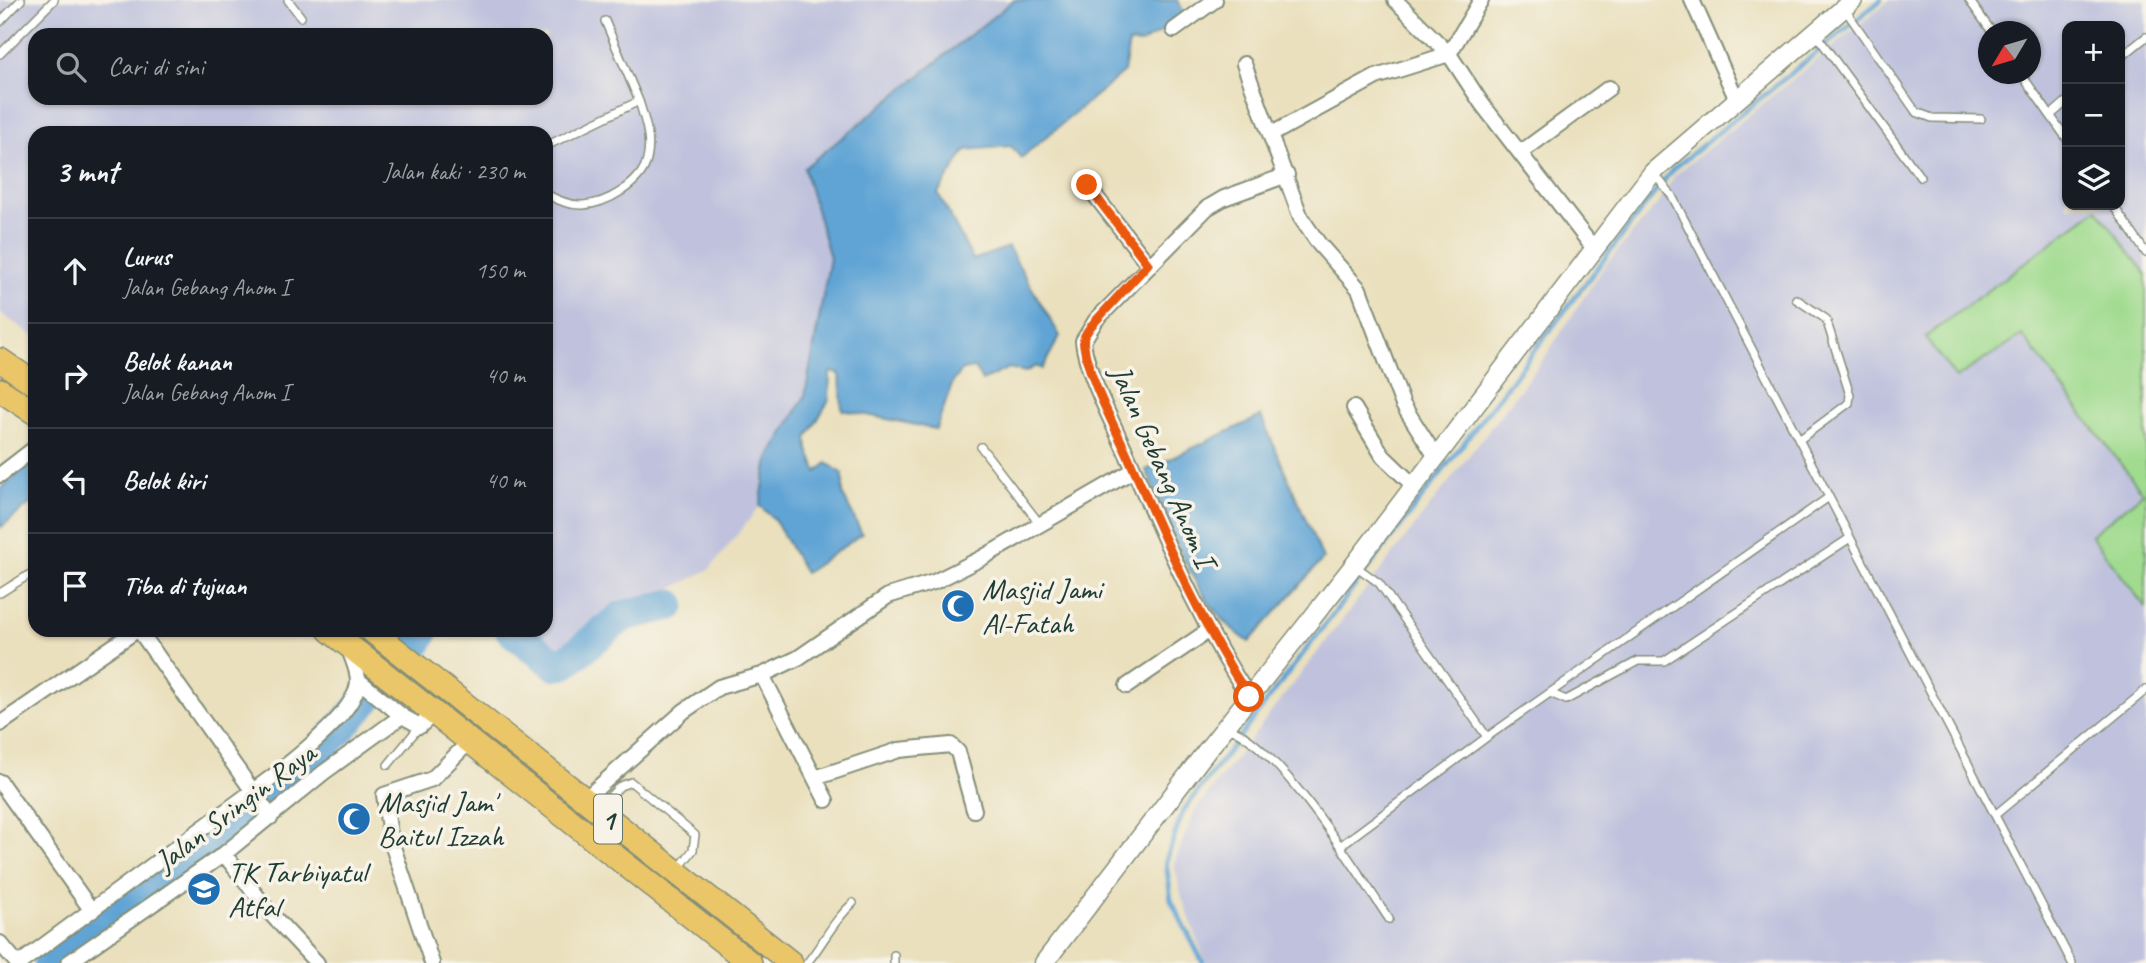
<!DOCTYPE html>
<html lang="id">
<head>
<meta charset="utf-8">
<style>
	:root { --surface:#171b24; --page:#20242c; --text:#f1f3f6; --muted:#9ea1a6; --line:#363941 }
	body { margin:0; font-family:Caveat,sans-serif; background:var(--page); color:var(--text) }
	.controls { position:absolute; right:21px; top:21px; display:grid; overflow:hidden; border-radius:14px; box-shadow:0 2px 5px #0004 }
	.controls button { width:63px; height:63px; display:grid; place-items:center; padding:0; border:0; border-bottom:2px solid var(--line); background:var(--surface); color:var(--text); font:35px sans-serif }
	.compass { position:absolute; left:1978px; top:21px; width:63px; height:63px; border-radius:50%; background:var(--surface); box-shadow:0 2px 5px #0004; rotate:232deg }
	.stop { position:absolute; width:21px; height:21px; margin:-16px; border:5px solid #ea580c; border-radius:50%; background:#fff }
	.stop.end { background:#ea580c; border-color:#fff; box-shadow:0 2px 7px #0008 }
	.list { margin:0; padding:0; list-style:none }
	h2 { display:flex; justify-content:space-between; align-items:center; height:91px; margin:0; padding:0 28px; font-size:30px }
	h2 small { font-size:23px; font-weight:400; color:var(--muted) }
	.list li { display:grid; grid-template-columns:46px 1fr auto; gap:21px; align-items:center; box-sizing:border-box; height:105px; padding:0 28px; border-top:2px solid var(--line) }
	.list b { display:block; font-size:26px; white-space:nowrap }
	.list p { margin:0; font-size:23px; white-space:nowrap; color:var(--muted) }
	.list em { font-size:23px; font-style:normal; color:var(--muted) }
	.icon { flex:none; width:38px; height:38px; fill:none; stroke:currentColor; stroke-width:2; stroke-linecap:round; stroke-linejoin:round }
	.map { position:relative; flex:none; width:2146px; height:963px; overflow:hidden }
	.search { position:absolute; background:var(--surface); box-shadow:0 2px 5px #0004; left:28px; top:28px; width:525px; height:77px; display:flex; align-items:center; gap:18px; box-sizing:border-box; padding:0 24px; border-radius:21px; color:var(--muted); font-size:26px }
	.panel { position:absolute; background:var(--surface); box-shadow:0 2px 5px #0004; left:28px; top:126px; width:525px; height:511px; border-radius:21px }
	.map>svg:first-child { display:block }
	.industrial { fill:#c0c2dd; fill-rule:evenodd }
	.green { fill:#a0db8f; stroke:#608c62; stroke-width:2 }
	.water { fill:#60a4d5; stroke:#407084; stroke-width:2 }
	.lines { fill:none; stroke-linecap:round; stroke-linejoin:round }
	.stream { stroke:#60a4d5; stroke-width:5 }
	.river { stroke:#60a4d5; stroke-width:32 }
	.service-casing { stroke:#848e78; stroke-width:10 }
	.minor-casing { stroke:#848e78; stroke-width:18 }
	.tertiary-casing { stroke:#848e78; stroke-width:21 }
	.trunk-casing { stroke:#848e78; stroke-width:26 }
	.service { stroke:#fff; stroke-width:7 }
	.minor { stroke:#fff; stroke-width:14 }
	.tertiary { stroke:#fff; stroke-width:18 }
	.trunk { stroke:#ebc669; stroke-width:23 }
	.route { stroke:#ea580c; stroke-width:9 }
	.labels { text-anchor:middle; dominant-baseline:central; stroke-width:7; stroke-linejoin:round; paint-order:stroke }
	.shield { fill:#f7f3e8; stroke:#60746a; stroke-width:2 }
	.shield-label { font-size:28px; font-weight:bold; fill:#1f3d34 }
	.street-label { font-size:30px; fill:#1f3d34; stroke:#f7f3e8 }
	.poi-label { font-size:30px; fill:#1f3d34; stroke:#f7f3e8; text-anchor:start }
</style>
</head>
<body>
<div class="map">
<svg width="2146" height="963" viewBox="0 0 2146 963">
	<rect width="100%" height="100%" fill="#f7f3e8"/>
	<filter id="ink" filterUnits="userSpaceOnUse"><feTurbulence type="fractalNoise" baseFrequency=".0143" numOctaves="2"/><feDisplacementMap in="SourceGraphic" scale="14" xChannelSelector="R" yChannelSelector="G"/><feConvolveMatrix kernelMatrix="1 2 1 2 8 2 1 2 1" color-interpolation-filters="sRGB"/></filter>
	<filter id="wash" filterUnits="userSpaceOnUse"><feTurbulence type="fractalNoise" baseFrequency=".00686" numOctaves="4" result="noise"/><feDisplacementMap in="SourceGraphic" scale="28" xChannelSelector="R" yChannelSelector="G"/><feGaussianBlur stdDeviation="1.57" result="paint"/><feColorMatrix in="noise" values="0 0 0 0 0 0 0 0 0 0 0 0 0 0 0 0 0 1.4 0 .05"/><feComposite in="paint" operator="in"/></filter>
	<g filter="url(#wash)">
		<rect width="100%" height="100%" fill="#eae0bd"/>
		<path class="industrial" d="M0,0h1014l-210,168 26,90 -25,138 -36,64 -9,46 -50,63 -39,20 -47,11 -73,55 -35,-25h30v-497h-511v204l-35,-24zM35,35h511v63h-511z
			M1890,0h256v963h-940l-24,-65 -8,-35 21,-52 350,-454 58,-89 55,-65 17,-28zM2067,26h53v179h-53zM1988,32h42v42h-42z"/>
		<path class="green" d="M2097,209l49,65v334l-55,-73 52,-42 -121,-158 -66,43 -31,-41z"/>
		<path class="water" d="M1014,0h163l10,17 -47,27 -11,-1 -5,29 -103,86 -10,-12 -45,4 -28,43 35,67 35,-13 52,89 -18,33 -6,-3 -11,6 -16,-4 -27,13 -7,-13 -13,2 -9,12 -17,47 -94,-19 -2,-36 -10,-2 -1,28 -22,38 1,11 9,23 10,-9 16,11v21l19,39 -57,39 -31,-54 -14,-13 8,-46 37,-64 25,-138 -26,-90z
			M1261,416l62,143 -74,83c-57,-39 -76,-112 -103,-172z
			M35,459v41l-35,28v-39z"/>
		<g class="lines">
			<path class="stream" d="M1203,963l-32,-63 -5,-39 17,-50 489,-641 209,-170"/>
			<path class="river" d="M511,630l45,35 7,-1 60,-48 47,-11
				M49,963l270,-211 95,-105 10,-17"/>
		</g>
	</g>
	<g filter="url(#ink)">
		<g class="lines">
			<g class="service-casing">
				<path id="service" d="M288,0l13,17
					M1969,0l23,32
					M1844,8l72,104 16,6 49,1
					M0,22l21,-22
					M1815,33l105,144
					M0,54l54,-54
					M2120,58l26,-21
					M2021,74l46,65
					M2051,115l16,-14
					M546,146l93,-45 -34,-80
					M1653,172l19,24 400,767
					M546,194c11,6 24,12 37,11 23,-1 58,-21 64,-45 5,-21 -2,-39 -8,-59
					M2113,205l33,48
					M1796,299l30,20 24,76 -1,8 -50,37
					M981,447l59,77
					M1354,565l25,18 108,154
					M0,593l35,-22
					M1550,693l16,7 72,-39h26l186,-123
					M1227,727c52,18 130,144 162,192
					M388,765l32,-39
					M600,807l20,-21 11,-4 64,53 -2,15 -14,18
					M1995,815l151,-125
					M1340,846l147,-109 342,-240
					M894,955v8
					M807,963c17,-21 26,-42 46,-60"/>
			</g>
			<g class="minor-casing">
				<path id="minor" d="M1395,0l54,54 33,50 113,146
					M1692,0l44,98
					M1174,30l41,-30
					M1244,64l57,154 18,26 40,45 44,116 33,52
					M1272,134l104,-57 73,-23 32,-54
					M1520,153l89,-65
					M1087,185l61,79
					M1354,408l29,48 31,30
					M0,475l35,-27
					M139,630l132,187
					M762,675l64,125
					M358,680l44,36
					M1127,686l81,-55
					M1249,697c-51,-77 -86,-163 -124,-247 -13,-28 -39,-79 -42,-109l13,-21 111,-112 17,-10 63,-23
					M0,724l137,-94
					M815,778l84,-28 52,-5 7,7 16,58
					M0,782l92,129
					M584,800l100,-89 35,-24 43,-12 36,-17 90,-62 46,-14 48,-24 152,-88
					M224,854l47,60 46,49
					M0,943l17,20
					M20,963l260,-192c22,-19 77,-60 78,-90 0,-11 -6,-22 -9,-32
					M68,963l156,-109 99,-81 69,-50 10,-7 18,10 14,-13
					M432,963l-41,-122 -7,-46 48,-16 38,-38"/>
			</g>
			<g class="tertiary-casing">
				<path id="tertiary" d="M1044,963l157,-205 153,-193 299,-393 200,-172"/>
			</g>
			<g class="trunk-casing">
				<path id="trunk" d="M0,360l35,24
					M0,390l35,23
					M329,630l421,333
					M371,630l420,333"/>
			</g>
			<use href="#service" class="service"/>
			<use href="#minor" class="minor"/>
			<use href="#tertiary" class="tertiary"/>
			<use href="#trunk" class="trunk"/>
		</g>
	</g>
	<g class="lines" filter="url(#ink)">
		<path class="route" d="M1087,185l61,79 -57,62c-5,7 -9,12 -7,20 4,31 30,79 43,108 37,83 72,167 122,243"/>
	</g>
	<defs>
		<g id="mosque-disc" transform="scale(1.75)"><circle r="9.5" fill="#1f6fb2" stroke="#f7f3e8"/><path d="M3.5-4.9A6 6 0 1 0 3.5 4.9A5 5 0 1 1 3.5-4.9Z" fill="#fff"/></g>
		<g id="school-disc" transform="scale(1.75)"><circle r="9.5" fill="#1f6fb2" stroke="#f7f3e8"/><path d="M0-5L7-2L0 1L-7-2ZM-4 1L0 2.5L4 1V4Q0 6-4 4Z" fill="#fff"/></g>
	</defs>
	<g fill-rule="evenodd">
		<use href="#mosque-disc" x="958" y="606"/>
		<use href="#mosque-disc" x="354" y="819"/>
		<use href="#school-disc" x="204" y="889"/>
	</g>
	<g class="labels">
		<rect class="shield" x="594" y="794.5" width="28" height="49" rx="5"/>
		<g class="shield-label">
			<text x="608" y="819">1</text>
		</g>
		<g class="street-label">
			<text transform="translate(1163 466) rotate(66)">Jalan Gebang Anom I</text>
			<text transform="translate(235 807) rotate(-37)">Jalan Sringin Raya</text>
		</g>
		<g class="poi-label">
			<text x="982" y="589">Masjid Jami<tspan x="982" dy="34">Al-Fatah</tspan></text>
			<text x="378" y="802">Masjid Jam'<tspan x="378" dy="34">Baitul Izzah</tspan></text>
			<text x="228" y="872">TK Tarbiyatul<tspan x="228" dy="34">Atfal</tspan></text>
		</g>
	</g>
</svg>
<div class="controls">
<button>+</button>
<button>−</button>
<button><svg class="icon" aria-label="layers" viewBox="0 0 24 24"><path d="M12 4l9 5-9 5-9-5zM3 14l9 5 9-5"/></svg></button>
</div>
<svg class="compass" viewBox="-18 -18 36 36"><path d="M0-13l5 13h-10z" fill="#e53935"/><path d="M0 13l5-13h-10z" fill="#9ea1a6"/></svg>
<div class="stop" style="left:1249px;top:697px"></div>
<div class="stop end" style="left:1087px;top:185px"></div>
<div class="search"><svg class="icon" aria-label="search" viewBox="0 0 24 24"><circle cx="10" cy="10" r="6"/><path d="M15 15l6 6"/></svg>Cari di sini</div>
<section class="panel">
<h2>3 mnt<small>Jalan kaki · 230 m</small></h2>
<ul class="list">
<li><svg class="icon" aria-label="ahead" viewBox="0 0 24 24"><path d="M12 20V5M6 11l6-6 6 6"/></svg><div><b>Lurus</b><p>Jalan Gebang Anom I</p></div><em>150 m</em></li>
<li><svg class="icon" aria-label="right" viewBox="0 0 24 24"><path d="M7 20v-9h11M14 6l5 5-5 5"/></svg><div><b>Belok kanan</b><p>Jalan Gebang Anom I</p></div><em>40 m</em></li>
<li><svg class="icon" aria-label="left" viewBox="0 0 24 24"><path d="M17 20v-9H6M10 6l-5 5 5 5"/></svg><div><b>Belok kiri</b></div><em>40 m</em></li>
<li><svg class="icon" aria-label="arrive" viewBox="0 0 24 24"><path d="M6 21V4h12l-3 4 3 4H6"/></svg><div><b>Tiba di tujuan</b></div></li>
</ul>
</section>
</div>
</body>
</html>
